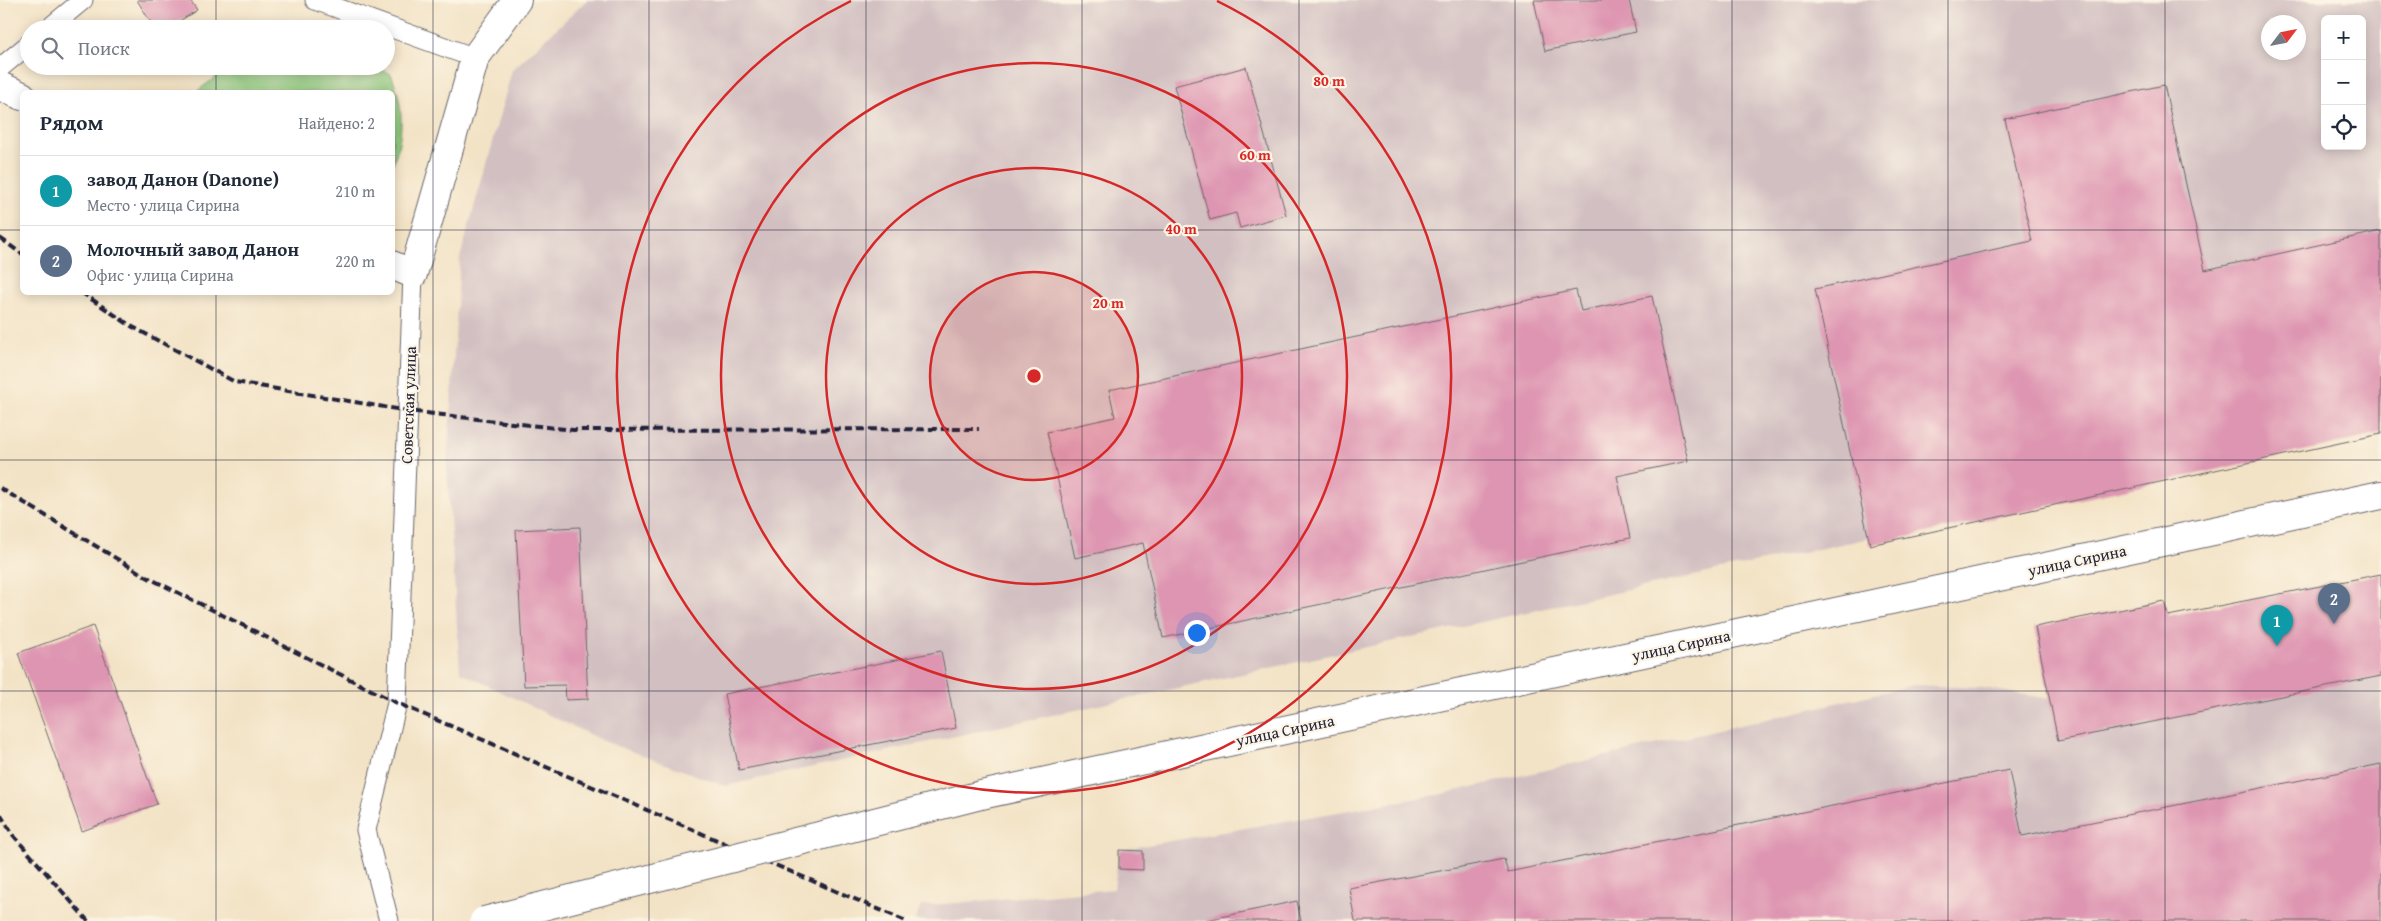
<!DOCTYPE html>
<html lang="ru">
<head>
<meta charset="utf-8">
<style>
	:root { --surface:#fff; --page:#f2f2f3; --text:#1f2937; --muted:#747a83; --line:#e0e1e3; --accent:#2563eb }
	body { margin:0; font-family:"Gentium Book Plus",serif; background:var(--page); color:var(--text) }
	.controls { position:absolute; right:15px; top:15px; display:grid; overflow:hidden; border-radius:8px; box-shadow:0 2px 12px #0003 }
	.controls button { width:45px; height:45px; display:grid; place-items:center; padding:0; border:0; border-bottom:1px solid var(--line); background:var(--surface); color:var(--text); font:25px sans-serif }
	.compass { position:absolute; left:2261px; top:15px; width:45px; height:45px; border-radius:50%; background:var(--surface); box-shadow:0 2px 12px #0003; rotate:58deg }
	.you { position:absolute; left:1196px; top:632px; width:18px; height:18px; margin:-12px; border:4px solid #fff; border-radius:50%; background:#1a73e8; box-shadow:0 0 0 8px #1a73e833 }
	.badge { display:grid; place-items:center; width:32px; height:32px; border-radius:50%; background:var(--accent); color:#fff; font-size:16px; font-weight:700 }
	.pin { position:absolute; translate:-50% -41px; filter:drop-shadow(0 1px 2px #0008) }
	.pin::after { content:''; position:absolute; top:26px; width:18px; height:15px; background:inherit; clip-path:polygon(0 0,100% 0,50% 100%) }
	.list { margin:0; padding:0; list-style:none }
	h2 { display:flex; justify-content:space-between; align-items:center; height:65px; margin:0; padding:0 20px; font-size:21px }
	h2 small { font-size:16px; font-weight:400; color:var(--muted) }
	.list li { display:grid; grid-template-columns:32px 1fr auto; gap:15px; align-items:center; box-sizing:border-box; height:70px; padding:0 20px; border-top:1px solid var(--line) }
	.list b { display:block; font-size:19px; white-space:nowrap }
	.list p { margin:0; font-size:16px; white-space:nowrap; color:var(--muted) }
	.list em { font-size:16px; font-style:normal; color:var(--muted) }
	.icon { flex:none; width:28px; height:28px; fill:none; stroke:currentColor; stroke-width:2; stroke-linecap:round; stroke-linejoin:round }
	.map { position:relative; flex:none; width:2381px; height:921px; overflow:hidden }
	.search { position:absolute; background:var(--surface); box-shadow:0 2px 12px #0003; left:20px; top:20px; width:375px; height:55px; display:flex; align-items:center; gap:12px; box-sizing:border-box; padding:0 18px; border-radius:28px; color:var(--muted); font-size:19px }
	.panel { position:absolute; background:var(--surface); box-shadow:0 2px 12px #0003; left:20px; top:90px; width:375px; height:205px; border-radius:8px }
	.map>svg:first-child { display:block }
	.industrial { fill:#d2bfc1; fill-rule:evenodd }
	.green { fill:#8cc77b; stroke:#57745b }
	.building { fill:#de95b1 }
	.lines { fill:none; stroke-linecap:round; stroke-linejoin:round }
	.service-casing { stroke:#6b666c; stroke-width:21 }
	.minor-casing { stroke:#6b666c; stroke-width:30 }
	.tertiary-casing { stroke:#6b666c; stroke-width:30 }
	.service { stroke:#fff; stroke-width:19 }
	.minor { stroke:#fff; stroke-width:28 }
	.tertiary { stroke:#fff; stroke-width:28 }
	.rail { stroke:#22223b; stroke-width:4; stroke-dasharray:8 4; stroke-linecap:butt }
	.tertiary-bridge-casing { stroke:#6b666c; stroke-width:30; stroke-linecap:butt }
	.tertiary-bridge { stroke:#fff; stroke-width:28 }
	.grid { fill:none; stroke:#22223b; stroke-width:1; stroke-opacity:0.55 }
	.ring { fill:none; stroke:#d62828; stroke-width:2.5 }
	.labels { text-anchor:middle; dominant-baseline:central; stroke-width:4.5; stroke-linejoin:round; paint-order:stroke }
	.street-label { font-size:16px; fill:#22223b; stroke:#fcf5e5 }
	.centre { fill:#d62828; stroke:#fcf5e5; stroke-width:2.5 }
	.ring-label { font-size:15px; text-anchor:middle; font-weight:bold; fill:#d62828; stroke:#fcf5e5; stroke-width:4.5; stroke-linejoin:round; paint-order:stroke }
</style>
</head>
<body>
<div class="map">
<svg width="2381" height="921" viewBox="0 0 2381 921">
	<rect width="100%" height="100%" fill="#fcf5e5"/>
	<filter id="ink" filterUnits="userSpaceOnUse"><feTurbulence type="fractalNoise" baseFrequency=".02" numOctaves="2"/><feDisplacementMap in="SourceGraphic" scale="10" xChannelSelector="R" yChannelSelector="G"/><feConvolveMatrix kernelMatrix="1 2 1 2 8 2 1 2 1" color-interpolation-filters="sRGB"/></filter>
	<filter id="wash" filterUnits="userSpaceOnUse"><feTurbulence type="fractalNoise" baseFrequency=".0096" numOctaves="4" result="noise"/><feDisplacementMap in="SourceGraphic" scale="20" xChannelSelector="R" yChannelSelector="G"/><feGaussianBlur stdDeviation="1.12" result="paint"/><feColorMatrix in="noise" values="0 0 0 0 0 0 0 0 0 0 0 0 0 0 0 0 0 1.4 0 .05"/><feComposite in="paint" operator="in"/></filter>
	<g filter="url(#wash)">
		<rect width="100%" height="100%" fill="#f3e3c6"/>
		<path class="industrial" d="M587,0h1794v427l-1656,359 -122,-45 -143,-69 -13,-204 13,-210 52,-188zM2325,19h37v127h-37zM2268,22h30v30h-30z
			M2381,676v245h-1466l6,-15 193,-17 5,-39 323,-56 472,-109 69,3 67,11 8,42z"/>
		<path class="green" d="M231,66h141l19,8c13,30 13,59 2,90l-1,-72h-196z"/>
		<g id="blocks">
			<path class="building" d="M137,0h53l7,10 -30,19h-12z
				M1534,0h95l7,32 -91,19z
				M1246,67l40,148 -46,13 -4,-15 -26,7 -36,-134z
				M2164,85l41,185 176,-39v203l-511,111 -55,-256 217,-48 -27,-122z
				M1576,290l5,21 71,-15 36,165 -71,15 13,62 -467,100 -20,-95 -68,15 -28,-126 68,-15 -6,-27z
				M580,527l8,172 -22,1 -1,-15 -41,1 -8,-156z
				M2381,574v102l-323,65 -23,-114 129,-26 4,15z
				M93,626l64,178 -75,27 -64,-178z
				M941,651l15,77 -217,42 -15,-76z
				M2381,764v157h-1026l-6,-33 155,-29 4,13 501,-102 13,66z
				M1119,850l24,1v19l-24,-1z
				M1297,901l4,20h-95v-1z"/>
		</g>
	</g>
	<g filter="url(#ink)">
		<use href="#blocks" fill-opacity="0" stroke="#6b666c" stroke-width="1"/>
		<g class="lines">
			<g class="service-casing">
				<path id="service" d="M315,0l160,58
					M48,29l35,-29
					M0,68l29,-24
					M389,921l-23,-91 31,-127 16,-429"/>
			</g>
			<g class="minor-casing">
				<path id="minor" d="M0,86l22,10
					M392,265l21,9 62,-216 42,-58"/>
			</g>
			<g class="tertiary-casing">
				<path id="tertiary" d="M981,795l1400,-300"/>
			</g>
			<use href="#service" class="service"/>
			<use href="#minor" class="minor"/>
			<use href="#tertiary" class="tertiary"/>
			<path class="rail" d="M0,238l22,16
				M81,292l50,34 104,56 173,29 165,19 406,-1
				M0,488l147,89 250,126 509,218
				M0,814l13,21 75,86"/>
			<g class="tertiary-bridge-casing">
				<path id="tertiary-bridge" d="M484,921l497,-126"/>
			</g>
			<use href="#tertiary-bridge" class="tertiary-bridge"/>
		</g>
	</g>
	<path class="grid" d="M216,0v29M433,0v921M649,0v921M866,0v921M1082,0v921M1299,0v921M1515,0v921M1732,0v921M1948,0v921M2165,0v921M216,66v26M0,230h22M392,230h1989M216,292v629M0,460h2381M0,691h2381"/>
	<circle cx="1034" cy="376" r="104" fill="#d62828" fill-opacity=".12"/>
	<g class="ring">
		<circle cx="1034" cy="376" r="104"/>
		<circle cx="1034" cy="376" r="208"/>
		<circle cx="1034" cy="376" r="313"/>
		<path d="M1217 1A417 417 0 1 1 851 1"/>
	</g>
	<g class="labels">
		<g class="street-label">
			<text transform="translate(408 405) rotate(-88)">Советская улица</text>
			<text transform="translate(2077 560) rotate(-12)">улица Сирина</text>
			<text transform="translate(1681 645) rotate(-12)">улица Сирина</text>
			<text transform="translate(1285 730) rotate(-12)">улица Сирина</text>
		</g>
	</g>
	<circle cx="1034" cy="376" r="8" class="centre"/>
	<g class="ring-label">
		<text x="1329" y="86">80 m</text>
		<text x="1255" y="160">60 m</text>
		<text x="1181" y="234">40 m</text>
		<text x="1108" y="308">20 m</text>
	</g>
</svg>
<div class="controls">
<button>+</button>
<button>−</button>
<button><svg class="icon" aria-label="locate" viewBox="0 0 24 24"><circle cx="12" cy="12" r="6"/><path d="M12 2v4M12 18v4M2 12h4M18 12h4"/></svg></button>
</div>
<svg class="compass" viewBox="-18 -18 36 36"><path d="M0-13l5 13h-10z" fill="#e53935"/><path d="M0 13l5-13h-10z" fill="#747a83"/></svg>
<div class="you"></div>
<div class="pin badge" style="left:2277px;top:646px;background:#0f9aa8">1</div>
<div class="pin badge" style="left:2334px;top:624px;background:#5c6f8a">2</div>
<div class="search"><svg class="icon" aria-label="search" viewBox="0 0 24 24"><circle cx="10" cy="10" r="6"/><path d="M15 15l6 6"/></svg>Поиск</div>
<section class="panel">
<h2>Рядом<small>Найдено: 2</small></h2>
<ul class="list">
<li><span class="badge" style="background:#0f9aa8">1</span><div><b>завод Данон (Danone)</b><p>Место · улица Сирина</p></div><em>210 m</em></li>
<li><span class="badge" style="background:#5c6f8a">2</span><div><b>Молочный завод Данон</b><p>Офис · улица Сирина</p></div><em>220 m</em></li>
</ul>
</section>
</div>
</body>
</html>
